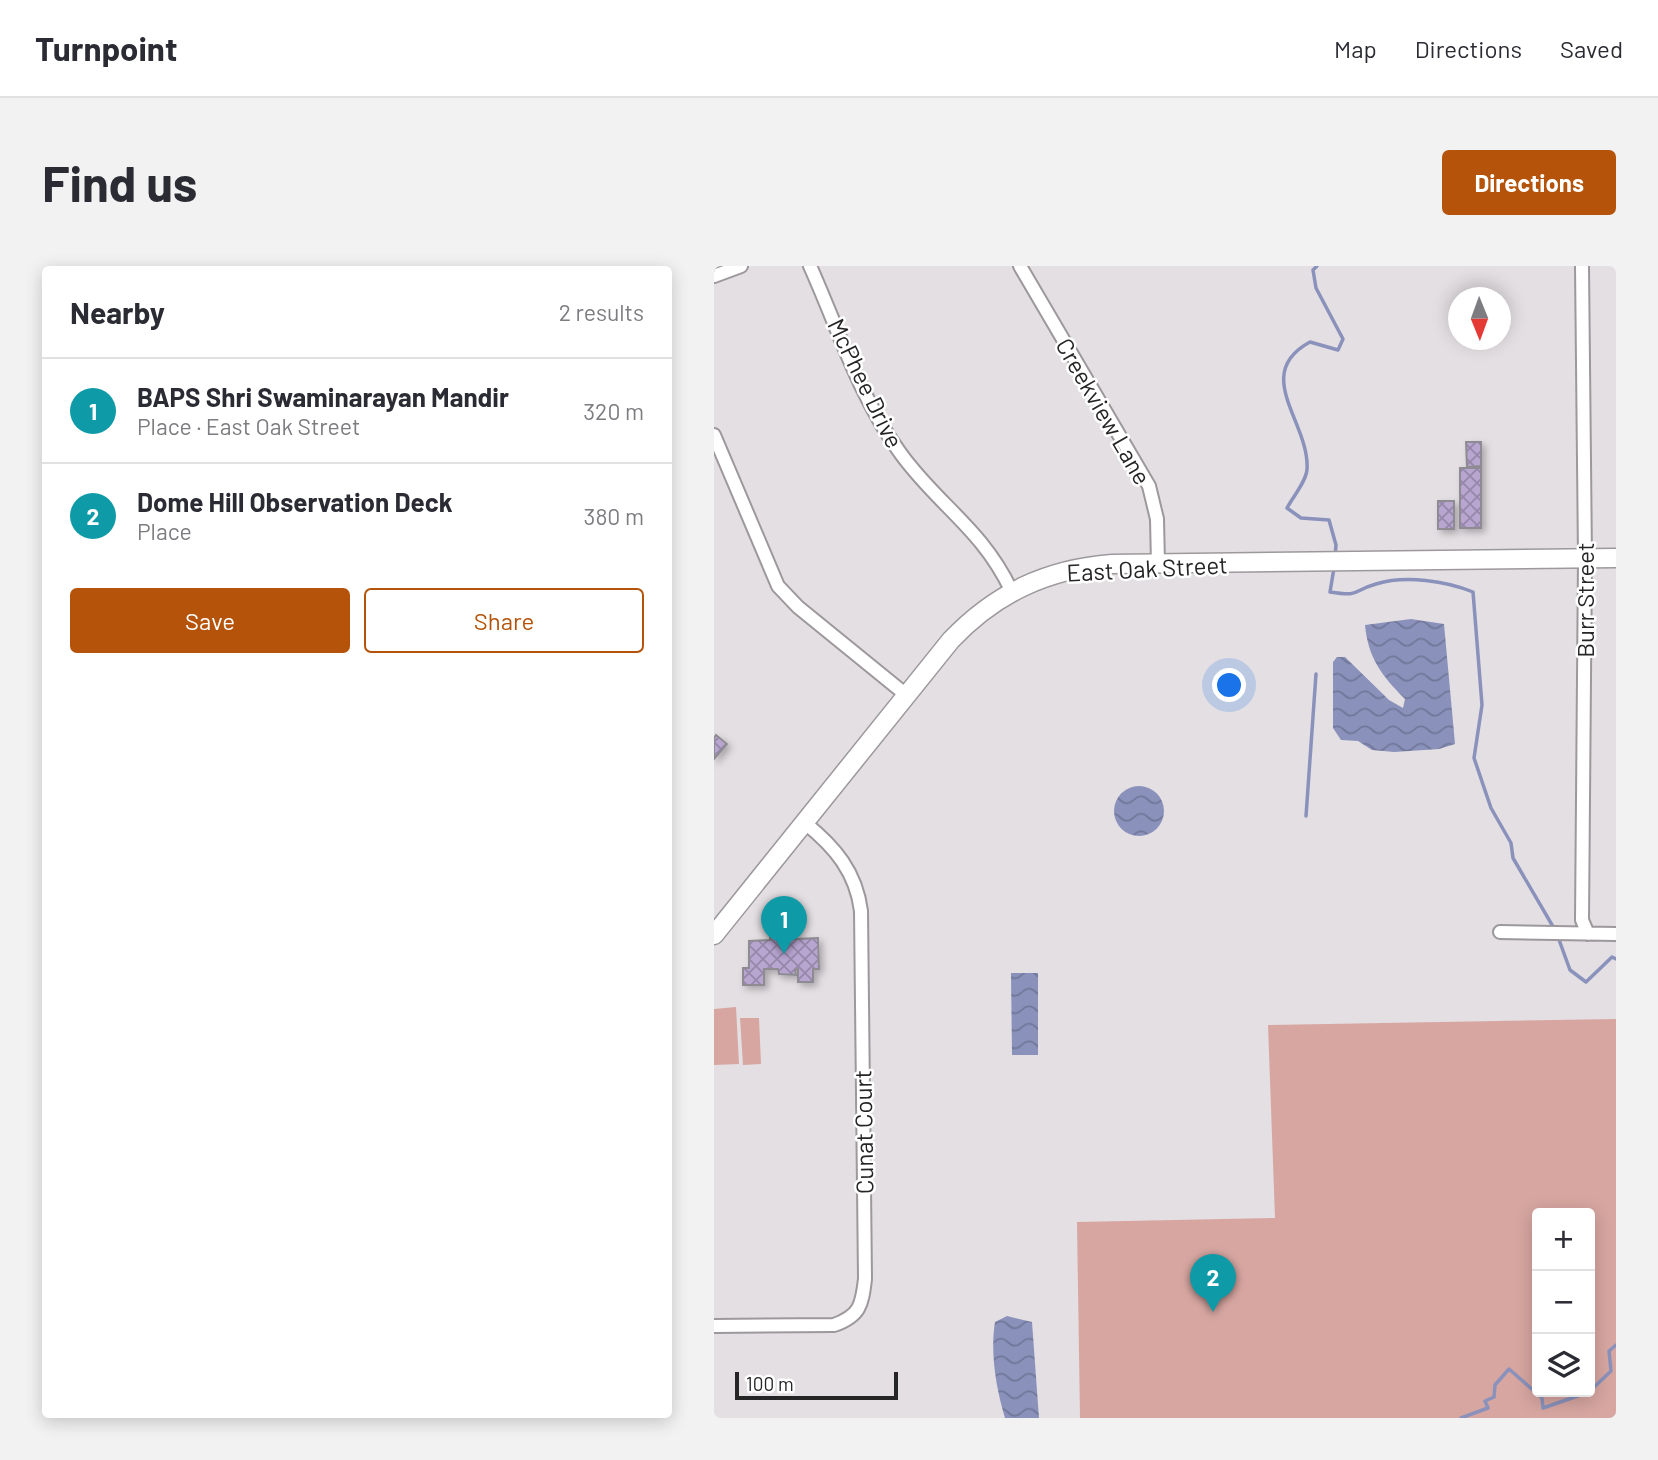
<!DOCTYPE html>
<html lang="en">
<head>
<meta charset="utf-8">
<style>
	:root { --surface:#fff; --page:#f2f2f3; --text:#2b2b33; --muted:#7c7c81; --line:#e1e1e2; --accent:#b45309 }
	body { margin:0; font-family:Barlow,sans-serif; background:var(--page); color:var(--text) }
	.controls { position:absolute; right:21px; bottom:21px; display:grid; overflow:hidden; border-radius:7px; box-shadow:0 4px 18px #0003 }
	.controls button { width:63px; height:63px; display:grid; place-items:center; padding:0; border:0; border-bottom:2px solid var(--line); background:var(--surface); color:var(--text); font:35px sans-serif }
	.compass { position:absolute; left:734px; top:21px; width:63px; height:63px; border-radius:50%; background:var(--surface); box-shadow:0 4px 18px #0003; rotate:179deg }
	.scale { position:absolute; left:21px; bottom:18px; width:163px; box-sizing:border-box; padding-left:7px; border:4px solid #262526; border-top:0; font-size:19px; line-height:24px; white-space:nowrap; color:#262526; -webkit-text-stroke:5px #fff; paint-order:stroke }
	.you { position:absolute; left:516px; top:420px; width:24px; height:24px; margin:-18px; border:5px solid #fff; border-radius:50%; background:#1a73e8; box-shadow:0 0 0 10px #1a73e833 }
	.badge { display:grid; place-items:center; width:46px; height:46px; border-radius:50%; background:var(--accent); color:#fff; font-size:23px; font-weight:700 }
	.pin { position:absolute; translate:-50% -58px; filter:drop-shadow(0 2px 4px #0008) }
	.pin::after { content:''; position:absolute; top:37px; width:24px; height:21px; background:inherit; clip-path:polygon(0 0,100% 0,50% 100%) }
	.list { margin:0; padding:0; list-style:none }
	h2 { display:flex; justify-content:space-between; align-items:center; height:91px; margin:0; padding:0 28px; font-size:30px }
	h2 small { font-size:23px; font-weight:400; color:var(--muted) }
	.list li { display:grid; grid-template-columns:46px 1fr auto; gap:21px; align-items:center; box-sizing:border-box; height:105px; padding:0 28px; border-top:2px solid var(--line) }
	.list b { display:block; font-size:26px; white-space:nowrap }
	.list p { margin:0; font-size:23px; white-space:nowrap; color:var(--muted) }
	.list em { font-size:23px; font-style:normal; color:var(--muted) }
	.actions { display:flex; gap:14px; padding:21px 28px }
	.actions a { flex:1; padding:16px 0; border:2px solid var(--accent); border-radius:7px; text-align:center; font-size:24px; color:var(--accent) }
	.actions .main { background:var(--accent); color:#fff }
	.icon { flex:none; width:38px; height:38px; fill:none; stroke:currentColor; stroke-width:2; stroke-linecap:round; stroke-linejoin:round }
	.map { position:relative; flex:none; width:902px; height:1152px; overflow:hidden; border-radius:7px }
	header { display:flex; align-items:center; gap:42px; box-sizing:border-box; height:98px; padding:0 35px; background:var(--surface); border-bottom:2px solid var(--line) }
	header strong { font-size:33px }
	nav { display:flex; gap:38px; margin-inline-start:auto; font-size:24px }
	.intro { display:flex; align-items:center; justify-content:space-between; box-sizing:border-box; height:168px; padding:0 42px }
	h1 { margin:0; font-size:49px }
	.button { padding:18px 32px; border-radius:7px; background:var(--accent); color:#fff; font-size:24px; font-weight:700 }
	main { display:flex; gap:42px; padding:0 42px }
	aside { flex:1; background:var(--surface); border-radius:7px; box-shadow:0 4px 18px #0003 }
	.map>svg:first-child { display:block }
	.park { fill:#d7a6a1; fill-rule:evenodd }
	.water { fill:url(#water-waves) }
	.lines { fill:none; stroke-linecap:round; stroke-linejoin:round }
	.stream { stroke:#8a92bc; stroke-width:3.5 }
	.building { fill:url(#building-cross-hatch); stroke:#8e8c92; stroke-width:2; filter:url(#shadow) }
	.street-casing { stroke:#9d989c; stroke-width:16 }
	.secondary-casing { stroke:#9d989c; stroke-width:21 }
	.street { stroke:#fff; stroke-width:12 }
	.secondary { stroke:#fff; stroke-width:18 }
	.labels { text-anchor:middle; dominant-baseline:central; stroke-width:5; stroke-linejoin:round; paint-order:stroke }
	.street-label { font-size:24px; fill:#262526; stroke:#fff }
</style>
</head>
<body>
<header>
<strong>Turnpoint</strong>
<nav><a>Map</a><a>Directions</a><a>Saved</a></nav>
</header>
<div class="intro"><h1>Find us</h1><a class="button">Directions</a></div>
<main>
<aside>
<h2>Nearby<small>2 results</small></h2>
<ul class="list">
<li><span class="badge" style="background:#0f9aa8">1</span><div><b>BAPS Shri Swaminarayan Mandir</b><p>Place · East Oak Street</p></div><em>320 m</em></li>
<li><span class="badge" style="background:#0f9aa8">2</span><div><b>Dome Hill Observation Deck</b><p>Place</p></div><em>380 m</em></li>
</ul>
<div class="actions"><a class="main">Save</a><a>Share</a></div>
</aside>
<div class="map">
<svg width="902" height="1152" viewBox="0 0 902 1152">
	<defs>
		<pattern id="water-waves" width="16" height="10" patternUnits="userSpaceOnUse" patternTransform="scale(1.75)"><rect width="16" height="10" fill="#8a92bc"/><path d="M0 5q4-4 8 0t8 0" fill="none" stroke="#717799"/></pattern>
		<pattern id="building-cross-hatch" width="8" height="8" patternUnits="userSpaceOnUse" patternTransform="scale(1.75)"><rect width="8" height="8" fill="#b8a6d1"/><path d="M0 0l8 8M0 8l8-8" fill="none" stroke="#9587a9"/></pattern>
		<filter id="shadow"><feDropShadow dx="3.5" dy="3.5" stdDeviation="3.5" flood-color="#0004"/></filter>
	</defs>
	<rect width="100%" height="100%" fill="#e4dfe3"/>
	<path class="park" d="M22,741l3,57 -25,1v-56z
		M26,752h19l2,46 -18,1z
		M902,753v399h-536l-3,-196 198,-4 -7,-193zM876,947v179h-53v-179z"/>
	<path class="water" d="M697,353l33,5 11,120 -16,5 -45,3 -22,-2 -14,-9 -17,-1 -8,-12v-66l4,-5h8l44,43 14,8 2,-9c-23,-23 -37,-41 -40,-74z
		M400 545a25 25 0 1 1 50 0a25 25 0 1 1-50 0Z
		M297,707h27v82h-26z
		M293,1050l25,6 7,96h-34c-9,-30 -15,-65 -10,-96z"/>
	<g class="lines">
		<path class="stream" d="M603,0l-4,4 3,18 27,51 -5,11 -28,-8c-59,32 0,81 -3,127 0,11 -14,28 -20,39l14,10 28,2 7,25 -1,12
			M620,302l-4,24c32,5 21,-1 46,-8 30,-9 70,-3 97,8l9,113 -8,53 17,50 20,35 2,15 42,72
			M592,550l10,-142
			M844,671l12,33 16,12 26,-25 4,2
			M876,1125l21,-20 -2,-20 7,-6
			M747,1152l27,-10 -3,-7 9,-4 1,-12 14,-16 33,29 1,10 46,-16"/>
	</g>
	<path class="building" d="M752,176h15v24l-14,1z
		M746,202h21v60h-21z
		M724,235h16v28h-16z
		M2,469l11,9 -13,15v-21z
		M56,668h7v7h6v-7h12v5l23,-1 1,31h-6v13h-15v-13l-3,1 1,5 -17,-1 -1,-5h-14v16h-21v-17h6v-27l21,-1z"/>
	<g class="lines">
		<g class="street-casing">
			<path id="street" d="M96,0c28,62 50,133 91,188 37,51 81,75 110,136
				M306,0l129,220 8,33 1,45
				M868,0l3,292 -3,362 6,14
				M0,10l27,-10
				M0,169l64,151 20,21 107,87
				M786,666l116,2
				M0,1060l120,-1c26,-9 28,-20 31,-46l-4,-368c-5,-39 -26,-64 -56,-88"/>
		</g>
		<g class="secondary-casing">
			<path id="secondary" d="M0,669l237,-295c45,-47 96,-71 161,-76l504,-6"/>
		</g>
		<use href="#street" class="street"/>
		<use href="#secondary" class="secondary"/>
	</g>
	<g class="labels">
		<g class="street-label">
			<text transform="translate(152 117) rotate(64)">McPhee Drive</text>
			<text transform="translate(390 145) rotate(60)">Creekview Lane</text>
			<text transform="translate(433 302) rotate(-3)">East Oak Street</text>
			<text transform="translate(870 334) rotate(-90)">Burr Street</text>
			<text transform="translate(149 866) rotate(-91)">Cunat Court</text>
		</g>
	</g>
</svg>
<div class="controls">
<button>+</button>
<button>−</button>
<button><svg class="icon" aria-label="layers" viewBox="0 0 24 24"><path d="M12 4l9 5-9 5-9-5zM3 14l9 5 9-5"/></svg></button>
</div>
<svg class="compass" viewBox="-18 -18 36 36"><path d="M0-13l5 13h-10z" fill="#e53935"/><path d="M0 13l5-13h-10z" fill="#7c7c81"/></svg>
<div class="scale">100 m</div>
<div class="you"></div>
<div class="pin badge" style="left:70px;top:688px;background:#0f9aa8">1</div>
<div class="pin badge" style="left:499px;top:1046px;background:#0f9aa8">2</div>
</div>
</main>
</body>
</html>
